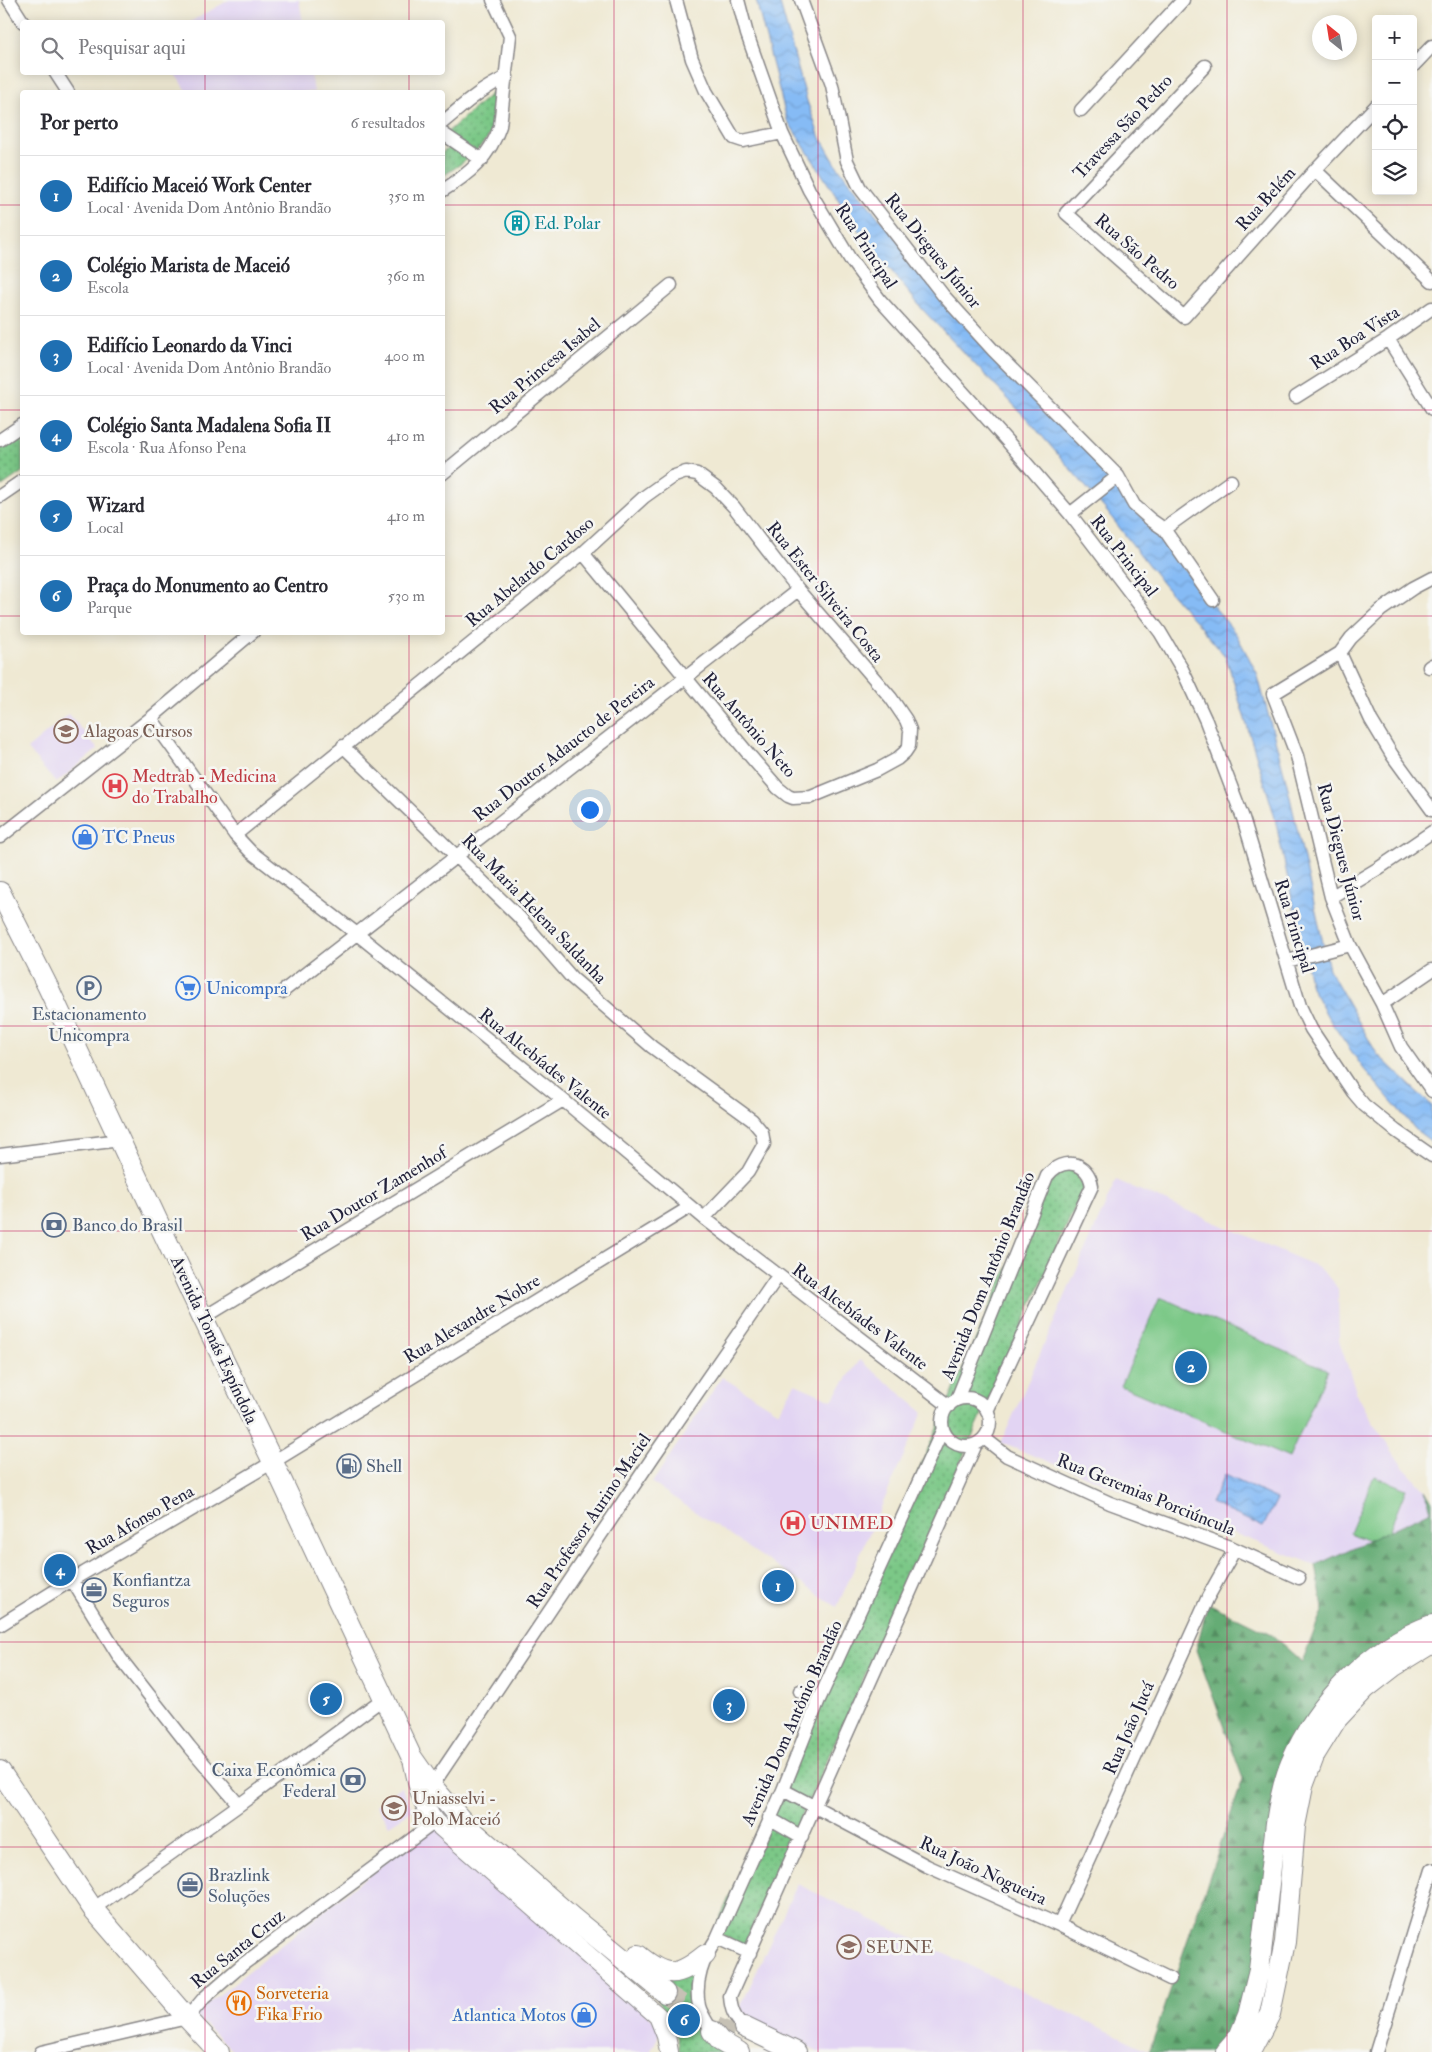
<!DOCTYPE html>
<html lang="pt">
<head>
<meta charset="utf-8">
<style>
	:root { --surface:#fff; --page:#f7f7f7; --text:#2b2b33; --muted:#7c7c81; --line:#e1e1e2; --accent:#1f6fb2 }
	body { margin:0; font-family:"IM FELL Double Pica",serif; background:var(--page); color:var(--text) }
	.controls { position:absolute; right:15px; top:15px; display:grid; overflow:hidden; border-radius:5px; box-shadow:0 2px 12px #0003 }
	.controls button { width:45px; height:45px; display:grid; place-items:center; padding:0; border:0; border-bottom:1px solid var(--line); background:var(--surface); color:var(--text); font:25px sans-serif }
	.compass { position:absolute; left:1312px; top:15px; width:45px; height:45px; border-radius:50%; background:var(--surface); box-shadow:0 2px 12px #0003; rotate:330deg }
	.you { position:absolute; left:589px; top:809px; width:18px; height:18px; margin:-12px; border:4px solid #fff; border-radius:50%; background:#1a73e8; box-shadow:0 0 0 8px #1a73e833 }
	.badge { display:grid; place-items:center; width:32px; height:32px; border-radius:50%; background:var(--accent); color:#fff; font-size:16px; font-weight:700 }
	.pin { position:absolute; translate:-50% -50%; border:2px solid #fff; box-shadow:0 1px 5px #0006 }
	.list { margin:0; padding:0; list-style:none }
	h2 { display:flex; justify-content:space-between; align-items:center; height:65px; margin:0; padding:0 20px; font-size:21px }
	h2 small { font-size:16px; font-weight:400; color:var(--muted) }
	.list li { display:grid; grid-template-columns:32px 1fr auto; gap:15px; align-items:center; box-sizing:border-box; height:80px; padding:0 20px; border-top:1px solid var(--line) }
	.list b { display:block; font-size:19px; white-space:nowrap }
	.list p { margin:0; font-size:16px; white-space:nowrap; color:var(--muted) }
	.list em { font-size:16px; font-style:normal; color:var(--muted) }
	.icon { flex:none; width:28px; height:28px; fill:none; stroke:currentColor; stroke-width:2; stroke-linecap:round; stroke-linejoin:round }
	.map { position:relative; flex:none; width:1432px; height:2052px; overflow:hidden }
	.search { position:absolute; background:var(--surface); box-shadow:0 2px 12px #0003; left:20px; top:20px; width:425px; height:55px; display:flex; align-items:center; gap:12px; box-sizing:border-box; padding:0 18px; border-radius:5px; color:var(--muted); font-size:19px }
	.panel { position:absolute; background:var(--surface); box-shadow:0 2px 12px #0003; left:20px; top:90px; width:425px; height:545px; border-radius:5px }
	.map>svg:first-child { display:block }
	.built { fill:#e2d4f3 }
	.grass { fill:#7cc887; stroke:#4f7561 }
	.forest { fill:url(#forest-firs); stroke:#446758 }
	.park { fill:url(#park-dots); stroke:#4f7561 }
	.water { fill:url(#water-waves); stroke:#546e98 }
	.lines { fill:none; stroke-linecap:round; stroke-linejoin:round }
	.trunk-tunnel { stroke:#c6c1b5; stroke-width:20; stroke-dasharray:20 10; stroke-linecap:butt }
	.minor-casing { stroke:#888687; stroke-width:15 }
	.secondary-casing { stroke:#888687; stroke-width:20 }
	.trunk-casing { stroke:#888687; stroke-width:22 }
	.minor { stroke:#fff; stroke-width:12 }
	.secondary { stroke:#fff; stroke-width:18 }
	.trunk { stroke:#fff; stroke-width:20 }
	.grid { fill:none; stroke:#c2185b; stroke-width:1; stroke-opacity:0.55 }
	.labels { text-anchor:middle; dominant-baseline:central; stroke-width:5; stroke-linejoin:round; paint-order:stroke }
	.street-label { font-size:18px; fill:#22223b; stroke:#f6f6f2 }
	.culture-label { font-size:18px; fill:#0d838f; stroke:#f6f6f2; text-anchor:start }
	.education-label { font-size:18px; fill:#785e54; stroke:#f6f6f2; text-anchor:start }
	.health-label { font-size:18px; fill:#be3a42; stroke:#f6f6f2; text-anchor:start }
	.shop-label { font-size:18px; fill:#366cbe; stroke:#f6f6f2; text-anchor:start }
	.service-label { font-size:18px; fill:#4e5e75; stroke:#f6f6f2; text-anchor:start }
	.food-label { font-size:18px; fill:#c56008; stroke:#f6f6f2; text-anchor:start }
</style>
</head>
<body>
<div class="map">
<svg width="1432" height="2052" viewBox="0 0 1432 2052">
	<defs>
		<pattern id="forest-firs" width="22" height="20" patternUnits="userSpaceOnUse" patternTransform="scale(1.25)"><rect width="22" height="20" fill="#65ac74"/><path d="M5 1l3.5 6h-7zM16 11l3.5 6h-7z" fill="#538c60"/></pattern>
		<pattern id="park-dots" width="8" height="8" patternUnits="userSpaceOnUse" patternTransform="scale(1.25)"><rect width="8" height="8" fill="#7cc887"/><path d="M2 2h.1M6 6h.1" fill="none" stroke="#65a270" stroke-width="1.8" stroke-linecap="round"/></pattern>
		<pattern id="water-waves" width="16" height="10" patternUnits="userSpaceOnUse" patternTransform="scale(1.25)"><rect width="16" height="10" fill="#86bbf5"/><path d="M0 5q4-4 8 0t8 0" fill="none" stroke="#73a0d3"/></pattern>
	</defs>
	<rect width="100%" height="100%" fill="#f6f6f2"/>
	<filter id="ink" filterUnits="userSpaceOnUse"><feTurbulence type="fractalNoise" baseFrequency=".02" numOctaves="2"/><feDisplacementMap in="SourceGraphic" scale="10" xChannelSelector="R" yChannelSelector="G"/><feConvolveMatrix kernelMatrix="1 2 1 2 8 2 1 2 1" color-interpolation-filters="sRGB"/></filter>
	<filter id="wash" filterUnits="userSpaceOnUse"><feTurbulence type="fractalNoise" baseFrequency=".0096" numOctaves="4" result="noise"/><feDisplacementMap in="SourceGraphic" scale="20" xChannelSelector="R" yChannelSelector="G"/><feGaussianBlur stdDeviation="1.12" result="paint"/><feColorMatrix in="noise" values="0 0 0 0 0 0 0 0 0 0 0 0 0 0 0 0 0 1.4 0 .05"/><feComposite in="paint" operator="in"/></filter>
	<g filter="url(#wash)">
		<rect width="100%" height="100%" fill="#efe9d3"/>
		<path class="built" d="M229,0h70l4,22h-113z
			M174,73h137l3,19h-126z
			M69,714l29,35 -42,34 -29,-34z
			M1116,1180l200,86 16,14 6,9 1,52 18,53 15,27 31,46 22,23 6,21 -115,54 -315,-122z
			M860,1360l63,52 -86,195 -185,-124 70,-106 56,35 17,-28 37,16z
			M401,1787l12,23 -24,15 -13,-20z
			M435,1822l228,206 -13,24h-415l-41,-37z
			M797,1884l353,167v1h-332l-74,-33 -5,-9z"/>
		<path class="grass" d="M1160,1297l168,73 -39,88 -168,-72z
			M1374,1476l32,13 -19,47 -14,7 -23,-10z"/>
		<path class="forest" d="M1425,1490l7,12v125l-141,137 -35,220 -30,68h-77l94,-273 -47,-129 12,-47 63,31 31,28 21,-53 -7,-44 115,-54z"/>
		<path class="park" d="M493,92l-2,42 -19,22 -29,20v-24l6,-4 -6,-12z
			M22,432v40l-20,14 -2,-3v-35z
			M1059,1169h14l11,18 -341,760 -28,-18 144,-322 188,-430z
			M697,1970c-2,43 -5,50 27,82h-45c2,-19 -14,-39 -22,-55l12,-17z"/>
		<path class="water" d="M756,0h23l28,101 12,34 18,31 50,62 216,240 133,166 21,39 29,107 43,189 48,85 55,52v36l-16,-12 -53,-62 -34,-49 -18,-32 -37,-173 -48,-157 -63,-73 -58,-75 -76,-88 -106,-111 -67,-83 -69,-107z
			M1225,1475l52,24 -14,28 -52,-24z"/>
	</g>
	<g filter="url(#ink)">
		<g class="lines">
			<path class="trunk-tunnel" d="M665,1993l51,34 27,12"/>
			<g class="minor-casing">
				<path id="minor" d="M9,0l14,22
					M676,0l16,59 14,32 28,47 9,3 39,-8
					M738,0l9,34 35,99 27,57 41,69 30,41 128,142 62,72 90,118 22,37 24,52 37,97 57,188 11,23 42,63 11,13 32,26 36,25
					M801,0l31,85 15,76 13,27 83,107 50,55 125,126 16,29 17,15 13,9 49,71
					M1205,66l-139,147 118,104 131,-147 61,-64
					M1413,66l19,-20
					M55,72l13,20
					M1081,110l102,-110
					M442,123c22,-18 38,-34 65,-46
					M442,133l40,27
					M1315,170l117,111
					M442,191c27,-17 48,-34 58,-65l10,-90 -17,-36
					M1388,339l44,70
					M1296,397l92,-58 44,-31
					M0,440l22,-15
					M442,474l229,-189
					M0,496l22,-15
					M1070,514l48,-38
					M1164,529l67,-48
					M1432,578l-19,10 -32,22 -30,28 -11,15 -67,41 24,62 34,141 19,48 32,59 19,43 31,44
					M1340,653l31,67 21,35 40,55
					M1429,667l3,-2
					M151,718l84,117 16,17 106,82 206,166 141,118 245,188
					M343,746l176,171 53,61 80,69 100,73 10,12 2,12 -16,28 -44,46
					M235,835l348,-282 61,-56 28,-20 14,-5 11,2 19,14 18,19 64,83 93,108 15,22 4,10 -1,16 -4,6 -8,7 -20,11 -66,27 -18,1 -5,-2 -10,-8 -27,-31 -168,-204
					M0,837l151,-119 102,-86
					M1331,897l48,-29 53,-36
					M1287,961l63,-16
					M282,992l516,-402
					M1382,1004l50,-34
					M0,1155l120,-15
					M203,1318l360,-218
					M942 1422a24 24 0 1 1 48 0a24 24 0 1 1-48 0Z
					M957,1399l90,-223c16,-20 41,-15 45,10l-105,225
					M984,1438l23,18 103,47 125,46 64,29
					M72,1580l48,78 69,88 50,59
					M0,1625l72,-45 201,-118 417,-255
					M800,1691l18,11
					M432,1786l221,-329 125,-181
					M783,1790l144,76 132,59 111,54
					M769,1818l33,19
					M93,1909l146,-104 145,-107
					M1059,1925l149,-328 27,-48
					M717,1938l33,15
					M744,2027c-10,-10 -13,-17 -14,-31l246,-552
					M712,2031c-4,-7 -11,-17 -13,-25 -5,-25 4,-47 18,-68l66,-148 35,-88 124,-271
					M41,2052l146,-34 17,-20 38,-33 193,-143
					M1376,2052l56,-182"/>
			</g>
			<g class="secondary-casing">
				<path id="secondary" d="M412,1759c5,23 8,44 23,63l223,194 8,20 3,16"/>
			</g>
			<g class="trunk-casing">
				<path id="trunk" d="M0,892l48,95 155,331 70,144 138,294 21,30 33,38 108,94 92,75
					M0,1771l93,138 94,109 32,34
					M638,1955c29,24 40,22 67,0
					M744,2027l52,25
					M712,2031l8,10 19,11
					M1226,2052l13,-15 9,-22 11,-45 17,-147c3,-20 7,-41 15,-60 26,-61 78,-115 141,-138
					M1250,2052l20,-38 15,-72 10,-116 8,-40 12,-32 21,-34 30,-32 27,-21 39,-24"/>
			</g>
			<use href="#minor" class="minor"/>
			<use href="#secondary" class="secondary"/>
			<use href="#trunk" class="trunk"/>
		</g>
	</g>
	<path class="grid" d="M205,0v22M409,0v22M614,0v2052M818,0v2052M1023,0v2052M1227,0v2052M205,72v20M409,72v20M0,205h22M442,205h990M0,410h22M442,410h990M0,616h22M442,616h990M205,632v1420M409,632v1420M0,821h1432M0,1026h1432M0,1231h1432M0,1436h1432M0,1642h1432M0,1847h1432"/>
	<defs>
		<g id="building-ring" transform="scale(1.25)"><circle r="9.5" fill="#f6f6f2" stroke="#0f9aa8" stroke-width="1.5"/><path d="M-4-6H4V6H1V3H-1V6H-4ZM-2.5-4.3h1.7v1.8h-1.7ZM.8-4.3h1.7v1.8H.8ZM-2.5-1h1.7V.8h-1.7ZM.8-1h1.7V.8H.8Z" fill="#0f9aa8"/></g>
		<g id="school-ring" transform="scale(1.25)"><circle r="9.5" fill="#f6f6f2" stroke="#8d6e63" stroke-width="1.5"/><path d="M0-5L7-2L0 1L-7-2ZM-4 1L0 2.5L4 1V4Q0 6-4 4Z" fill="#8d6e63"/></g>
		<g id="hospital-ring" transform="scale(1.25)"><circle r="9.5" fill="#f6f6f2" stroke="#e0444e" stroke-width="1.5"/><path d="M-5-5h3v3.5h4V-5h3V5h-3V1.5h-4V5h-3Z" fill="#e0444e"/></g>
		<g id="shop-ring" transform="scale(1.25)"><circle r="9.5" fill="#f6f6f2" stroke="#3f7fe0" stroke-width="1.5"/><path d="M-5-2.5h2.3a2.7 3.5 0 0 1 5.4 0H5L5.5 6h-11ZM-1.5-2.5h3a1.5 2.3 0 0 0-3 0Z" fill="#3f7fe0"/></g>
		<g id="parking-ring" transform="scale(1.25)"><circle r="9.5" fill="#f6f6f2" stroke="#5c6f8a" stroke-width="1.5"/><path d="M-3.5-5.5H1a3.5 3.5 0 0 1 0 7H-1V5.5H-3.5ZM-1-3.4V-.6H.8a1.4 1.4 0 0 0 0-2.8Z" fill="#5c6f8a"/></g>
		<g id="supermarket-ring" transform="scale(1.25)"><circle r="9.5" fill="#f6f6f2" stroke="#3f7fe0" stroke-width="1.5"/><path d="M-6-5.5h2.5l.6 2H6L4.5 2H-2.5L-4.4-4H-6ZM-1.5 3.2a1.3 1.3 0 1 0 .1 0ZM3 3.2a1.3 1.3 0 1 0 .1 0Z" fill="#3f7fe0"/></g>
		<g id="bank-ring" transform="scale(1.25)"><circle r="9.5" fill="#f6f6f2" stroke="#5c6f8a" stroke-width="1.5"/><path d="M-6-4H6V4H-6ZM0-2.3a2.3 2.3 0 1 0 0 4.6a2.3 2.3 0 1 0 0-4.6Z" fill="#5c6f8a"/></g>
		<g id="fuel-ring" transform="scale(1.25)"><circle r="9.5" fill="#f6f6f2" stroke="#5c6f8a" stroke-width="1.5"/><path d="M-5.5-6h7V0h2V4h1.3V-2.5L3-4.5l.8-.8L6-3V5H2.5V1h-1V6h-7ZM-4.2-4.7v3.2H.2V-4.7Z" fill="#5c6f8a"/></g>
		<g id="office-ring" transform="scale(1.25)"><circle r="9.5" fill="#f6f6f2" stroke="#5c6f8a" stroke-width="1.5"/><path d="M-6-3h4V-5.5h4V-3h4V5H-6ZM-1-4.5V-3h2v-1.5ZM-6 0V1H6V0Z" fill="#5c6f8a"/></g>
		<g id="university-ring" transform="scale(1.25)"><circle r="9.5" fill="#f6f6f2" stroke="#8d6e63" stroke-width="1.5"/><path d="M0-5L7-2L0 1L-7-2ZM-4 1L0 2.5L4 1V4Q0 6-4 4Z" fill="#8d6e63"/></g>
		<g id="restaurant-ring" transform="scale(1.25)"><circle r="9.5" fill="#f6f6f2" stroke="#e8710a" stroke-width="1.5"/><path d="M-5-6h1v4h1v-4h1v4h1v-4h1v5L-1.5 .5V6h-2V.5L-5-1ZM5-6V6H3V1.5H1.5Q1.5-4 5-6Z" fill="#e8710a"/></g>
	</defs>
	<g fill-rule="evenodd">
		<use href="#building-ring" x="517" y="223"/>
		<use href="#school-ring" x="66" y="731"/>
		<use href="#hospital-ring" x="115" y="786"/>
		<use href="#shop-ring" x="85" y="837"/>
		<use href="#parking-ring" x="89" y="988"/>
		<use href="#supermarket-ring" x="188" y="988"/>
		<use href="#bank-ring" x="54" y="1225"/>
		<use href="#fuel-ring" x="349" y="1466"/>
		<use href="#hospital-ring" x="793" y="1523"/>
		<use href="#office-ring" x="94" y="1590"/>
		<use href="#bank-ring" x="353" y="1780"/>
		<use href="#university-ring" x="394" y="1808"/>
		<use href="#office-ring" x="190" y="1885"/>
		<use href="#university-ring" x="849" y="1947"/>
		<use href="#restaurant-ring" x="239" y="2003"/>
		<use href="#shop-ring" x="584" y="2015"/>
	</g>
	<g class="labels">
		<g class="street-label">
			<text transform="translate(1123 127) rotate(-47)">Travessa São Pedro</text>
			<text transform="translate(1266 199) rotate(-48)">Rua Belém</text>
			<text transform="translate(866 246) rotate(57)">Rua Principal</text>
			<text transform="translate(933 251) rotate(51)">Rua Diegues Júnior</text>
			<text transform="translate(1137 252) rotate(41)">Rua São Pedro</text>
			<text transform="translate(1355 338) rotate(-33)">Rua Boa Vista</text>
			<text transform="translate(545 366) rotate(-40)">Rua Princesa Isabel</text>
			<text transform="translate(1124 556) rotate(52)">Rua Principal</text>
			<text transform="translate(530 572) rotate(-40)">Rua Abelardo Cardoso</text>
			<text transform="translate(825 592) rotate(51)">Rua Ester Silveira Costa</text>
			<text transform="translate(749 725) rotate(49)">Rua Antônio Neto</text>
			<text transform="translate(564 749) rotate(-38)">Rua Doutor Adaucto de Pereira</text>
			<text transform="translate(1341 852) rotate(75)">Rua Diegues Júnior</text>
			<text transform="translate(534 909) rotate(46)">Rua Maria Helena Saldanha</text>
			<text transform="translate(1294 926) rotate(73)">Rua Principal</text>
			<text transform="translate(545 1064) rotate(39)">Rua Alcebíades Valente</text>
			<text transform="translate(374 1194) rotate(-31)">Rua Doutor Zamenhof</text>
			<text transform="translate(988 1276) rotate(-68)">Avenida Dom Antônio Brandão</text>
			<text transform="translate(860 1317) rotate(37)">Rua Alcebíades Valente</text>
			<text transform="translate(472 1319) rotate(-31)">Rua Alexandre Nobre</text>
			<text transform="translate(214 1340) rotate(65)">Avenida Tomás Espíndola</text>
			<text transform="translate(1146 1495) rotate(22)">Rua Geremias Porciúncula</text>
			<text transform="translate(140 1520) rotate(-30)">Rua Afonso Pena</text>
			<text transform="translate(589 1521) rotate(-56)">Rua Professor Aurino Maciel</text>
			<text transform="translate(792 1723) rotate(-66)">Avenida Dom Antônio Brandão</text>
			<text transform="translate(1129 1728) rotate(-66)">Rua João Jucá</text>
			<text transform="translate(983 1871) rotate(25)">Rua João Nogueira</text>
			<text transform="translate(238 1949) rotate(-39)">Rua Santa Cruz</text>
		</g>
		<g class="culture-label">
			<text x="534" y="223">Ed. Polar</text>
		</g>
		<g class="education-label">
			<text x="84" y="731">Alagoas Cursos</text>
			<text x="412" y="1798">Uniasselvi -<tspan x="412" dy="21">Polo Maceió</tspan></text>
			<text x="866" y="1947">SEUNE</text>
		</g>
		<g class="health-label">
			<text x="132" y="776">Medtrab - Medicina<tspan x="132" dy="21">do Trabalho</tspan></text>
			<text x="810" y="1523">UNIMED</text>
		</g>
		<g class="shop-label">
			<text x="102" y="837">TC Pneus</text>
			<text x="206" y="988">Unicompra</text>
			<text x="566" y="2015" text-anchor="end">Atlantica Motos</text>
		</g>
		<g class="service-label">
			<text x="89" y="1014" text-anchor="middle">Estacionamento<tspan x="89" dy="21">Unicompra</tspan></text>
			<text x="72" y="1225">Banco do Brasil</text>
			<text x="366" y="1466">Shell</text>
			<text x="112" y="1580">Konfiantza<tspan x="112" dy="21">Seguros</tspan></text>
			<text x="336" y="1770" text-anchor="end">Caixa Econômica<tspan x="336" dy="21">Federal</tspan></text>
			<text x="208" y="1875">Brazlink<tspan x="208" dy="21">Soluções</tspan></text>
		</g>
		<g class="food-label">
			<text x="256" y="1993">Sorveteria<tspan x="256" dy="21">Fika Frio</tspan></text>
		</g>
	</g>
</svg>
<div class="controls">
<button>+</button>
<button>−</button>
<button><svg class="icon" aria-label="locate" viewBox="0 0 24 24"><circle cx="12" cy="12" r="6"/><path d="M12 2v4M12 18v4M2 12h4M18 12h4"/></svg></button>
<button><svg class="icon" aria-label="layers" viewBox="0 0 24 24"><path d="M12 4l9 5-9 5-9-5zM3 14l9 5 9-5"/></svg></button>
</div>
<svg class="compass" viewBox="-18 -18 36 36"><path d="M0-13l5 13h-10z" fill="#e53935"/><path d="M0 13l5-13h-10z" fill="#7c7c81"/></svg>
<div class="you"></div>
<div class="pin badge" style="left:778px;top:1586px">1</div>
<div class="pin badge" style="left:1191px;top:1367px">2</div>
<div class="pin badge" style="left:729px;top:1705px">3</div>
<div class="pin badge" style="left:60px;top:1570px">4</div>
<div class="pin badge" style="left:326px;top:1699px">5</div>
<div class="pin badge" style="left:684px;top:2020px">6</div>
<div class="search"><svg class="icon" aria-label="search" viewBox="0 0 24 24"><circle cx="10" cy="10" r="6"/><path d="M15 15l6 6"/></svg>Pesquisar aqui</div>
<section class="panel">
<h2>Por perto<small>6 resultados</small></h2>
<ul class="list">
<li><span class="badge">1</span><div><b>Edifício Maceió Work Center</b><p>Local · Avenida Dom Antônio Brandão</p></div><em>350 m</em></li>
<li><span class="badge">2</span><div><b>Colégio Marista de Maceió</b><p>Escola</p></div><em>360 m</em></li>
<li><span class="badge">3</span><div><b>Edifício Leonardo da Vinci</b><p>Local · Avenida Dom Antônio Brandão</p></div><em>400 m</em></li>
<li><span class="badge">4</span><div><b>Colégio Santa Madalena Sofia II</b><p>Escola · Rua Afonso Pena</p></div><em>410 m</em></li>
<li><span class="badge">5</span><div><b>Wizard</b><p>Local</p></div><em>410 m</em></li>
<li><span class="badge">6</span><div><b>Praça do Monumento ao Centro</b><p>Parque</p></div><em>530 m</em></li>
</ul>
</section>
</div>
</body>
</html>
